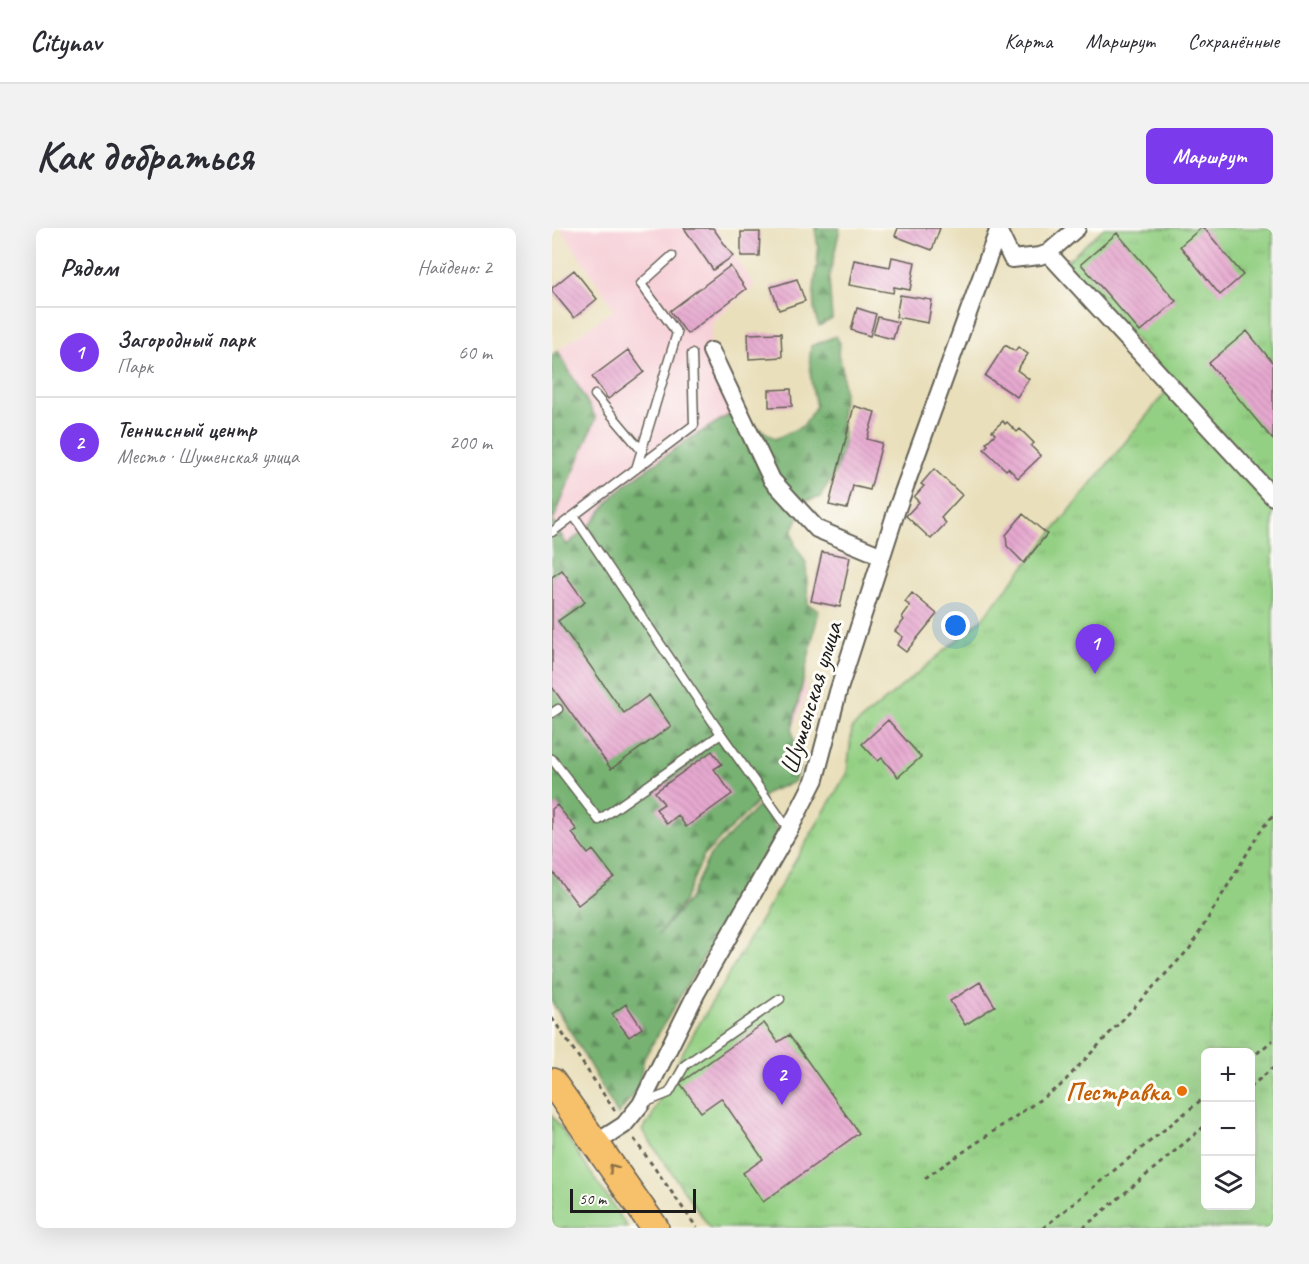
<!DOCTYPE html>
<html lang="ru">
<head>
<meta charset="utf-8">
<style>
	:root { --surface:#fff; --page:#f2f2f3; --text:#2b2b33; --muted:#7c7c81; --line:#e1e1e2; --accent:#7c3aed }
	body { margin:0; font-family:Caveat,sans-serif; background:var(--page); color:var(--text) }
	.controls { position:absolute; right:18px; bottom:18px; display:grid; overflow:hidden; border-radius:9px; box-shadow:0 6px 24px #0002 }
	.controls button { width:54px; height:54px; display:grid; place-items:center; padding:0; border:0; border-bottom:2px solid var(--line); background:var(--surface); color:var(--text); font:30px sans-serif }
	.scale { position:absolute; left:18px; bottom:15px; width:126px; box-sizing:border-box; padding-left:6px; border:3px solid #1c1c1c; border-top:0; font-size:16px; line-height:21px; white-space:nowrap; color:#1c1c1c; -webkit-text-stroke:4px #fdfcf7; paint-order:stroke }
	.you { position:absolute; left:404px; top:398px; width:21px; height:21px; margin:-15px; border:4px solid #fff; border-radius:50%; background:#1a73e8; box-shadow:0 0 0 9px #1a73e833 }
	.badge { display:grid; place-items:center; width:39px; height:39px; border-radius:50%; background:var(--accent); color:#fff; font-size:20px; font-weight:700 }
	.pin { position:absolute; translate:-50% -50px; filter:drop-shadow(0 2px 3px #0008) }
	.pin::after { content:''; position:absolute; top:32px; width:21px; height:18px; background:inherit; clip-path:polygon(0 0,100% 0,50% 100%) }
	.list { margin:0; padding:0; list-style:none }
	h2 { display:flex; justify-content:space-between; align-items:center; height:78px; margin:0; padding:0 24px; font-size:26px }
	h2 small { font-size:20px; font-weight:400; color:var(--muted) }
	.list li { display:grid; grid-template-columns:39px 1fr auto; gap:18px; align-items:center; box-sizing:border-box; height:90px; padding:0 24px; border-top:2px solid var(--line) }
	.list b { display:block; font-size:22px; white-space:nowrap }
	.list p { margin:0; font-size:20px; white-space:nowrap; color:var(--muted) }
	.list em { font-size:20px; font-style:normal; color:var(--muted) }
	.icon { flex:none; width:33px; height:33px; fill:none; stroke:currentColor; stroke-width:2; stroke-linecap:round; stroke-linejoin:round }
	.map { position:relative; flex:none; width:721px; height:1000px; overflow:hidden; border-radius:9px }
	header { display:flex; align-items:center; gap:36px; box-sizing:border-box; height:84px; padding:0 30px; background:var(--surface); border-bottom:2px solid var(--line) }
	header strong { font-size:28px }
	nav { display:flex; gap:33px; margin-inline-start:auto; font-size:21px }
	.intro { display:flex; align-items:center; justify-content:space-between; box-sizing:border-box; height:144px; padding:0 36px }
	h1 { margin:0; font-size:42px }
	.button { padding:15px 27px; border-radius:9px; background:var(--accent); color:#fff; font-size:21px; font-weight:700 }
	main { display:flex; gap:36px; padding:0 36px }
	aside { flex:1; background:var(--surface); border-radius:9px; box-shadow:0 6px 24px #0002 }
	.map>svg:first-child { display:block }
	.built { fill:#f6cfd7 }
	.grass { fill:#94d084; stroke:#587650; stroke-width:1.5 }
	.forest { fill:url(#forest-firs); stroke:#4a6747; stroke-width:1.5 }
	.park { fill:url(#park-tufts); stroke:#587650; stroke-width:1.5; fill-rule:evenodd }
	.building { fill:url(#building-back-hatch) }
	.lines { fill:none; stroke-linecap:round; stroke-linejoin:round }
	.lane-casing { stroke:#646054; stroke-width:11 }
	.street-casing { stroke:#646054; stroke-width:20 }
	.primary-casing { stroke:#646054; stroke-width:30 }
	.path { stroke:#646054; stroke-width:3; stroke-dasharray:4.5 4.5; stroke-linecap:butt }
	.lane { stroke:#fff; stroke-width:8 }
	.street { stroke:#fff; stroke-width:16 }
	.primary { stroke:#f7c06b; stroke-width:27 }
	.oneway { stroke:#8a6e44 }
	.food-dot { fill:#e8710a; stroke:#fdfcf7; stroke-width:2 }
	.labels { text-anchor:middle; dominant-baseline:central; stroke-width:6; stroke-linejoin:round; paint-order:stroke }
	.street-label { font-size:26px; fill:#1c1c1c; stroke:#fdfcf7 }
	.food-label { font-size:26px; font-weight:bold; fill:#c56008; stroke:#fdfcf7; text-anchor:end }
</style>
</head>
<body>
<header>
<strong>Citynav</strong>
<nav><a>Карта</a><a>Маршрут</a><a>Сохранённые</a></nav>
</header>
<div class="intro"><h1>Как добраться</h1><a class="button">Маршрут</a></div>
<main>
<aside>
<h2>Рядом<small>Найдено: 2</small></h2>
<ul class="list">
<li><span class="badge">1</span><div><b>Загородный парк</b><p>Парк</p></div><em>60 m</em></li>
<li><span class="badge">2</span><div><b>Теннисный центр</b><p>Место · Шушенская улица</p></div><em>200 m</em></li>
</ul>
</aside>
<div class="map">
<svg width="721" height="1000" viewBox="0 0 721 1000">
	<defs>
		<pattern id="forest-firs" width="22" height="20" patternUnits="userSpaceOnUse" patternTransform="scale(1.5)"><rect width="22" height="20" fill="#77b272"/><path d="M5 1l3.5 6h-7zM16 11l3.5 6h-7z" fill="#61905d"/></pattern>
		<pattern id="park-tufts" width="24" height="20" patternUnits="userSpaceOnUse" patternTransform="scale(1.5)"><rect width="24" height="20" fill="#94d084"/><path d="M3 7l-1-3M5 7V3M7 7l1-3M15 17l-1-3M17 17v-4M19 17l1-3" fill="none" stroke="#7fb271"/></pattern>
		<pattern id="building-back-hatch" width="6" height="6" patternUnits="userSpaceOnUse" patternTransform="scale(1.5)"><rect width="6" height="6" fill="#e6a8cf"/><path d="M-1 5l2 2M0 0l6 6M5-1l2 2" fill="none" stroke="#c590b1"/></pattern>
	</defs>
	<rect width="100%" height="100%" fill="#fdfcf7"/>
	<filter id="ink" filterUnits="userSpaceOnUse"><feTurbulence type="fractalNoise" baseFrequency=".0167" numOctaves="2"/><feDisplacementMap in="SourceGraphic" scale="12" xChannelSelector="R" yChannelSelector="G"/><feConvolveMatrix kernelMatrix="1 2 1 2 8 2 1 2 1" color-interpolation-filters="sRGB"/></filter>
	<filter id="wash" filterUnits="userSpaceOnUse"><feTurbulence type="fractalNoise" baseFrequency=".008" numOctaves="4" result="noise"/><feDisplacementMap in="SourceGraphic" scale="24" xChannelSelector="R" yChannelSelector="G"/><feGaussianBlur stdDeviation="1.35" result="paint"/><feColorMatrix in="noise" values="0 0 0 0 0 0 0 0 0 0 0 0 0 0 0 0 0 1.4 0 .05"/><feComposite in="paint" operator="in"/></filter>
	<g filter="url(#wash)">
		<rect width="100%" height="100%" fill="#e9dfbb"/>
		<path class="built" d="M9,0h154l40,58 -42,35 -6,39 68,145 32,190 -39,96 -64,64 -20,46 -114,130 -18,-27v-649l62,-46z"/>
		<path class="grass" d="M0,887l76,113h-76z"/>
		<path class="forest" d="M263,0h25l-11,51 3,40 -13,7c-11,-24 -2,-48 -1,-74 0,-8 -2,-16 -3,-24z
			M284,108l4,7 -2,11 4,13 2,25 -3,25 3,28 -8,27 -16,25 -14,4 -14,30 3,14 11,18 2,42 11,5 -27,120 8,38 -6,14 -26,10 -64,63 -20,46 -25,33 30,-35 21,-44 50,-50 18,26 -134,227 -6,31 -20,26 -48,-84 -18,-29v-647l6,-4 38,67 -43,103 14,24 26,-23 20,-26 12,-11 61,-44 44,-27 27,13 18,12 28,-13 13,-20c-5,-21 -8,-39 -5,-60z"/>
		<path class="park" d="M552,0h169v1000h-563l-68,-98 8,-10 31,-65 166,-282 5,-45 129,-108 193,-238 -109,-119zM654,824h44v154h-44z"/>
		<g id="blocks">
			<path class="building" d="M132,0h29l20,28 -20,14z
				M346,0h42l-8,22 -37,-14z
				M649,0h3l39,47 -23,20 -40,-49z
				M189,4h19l-1,24h-18z
				M565,5l59,68 -36,31 -59,-68z
				M340,29l23,5 -5,28 -16,-3 -1,6 -44,-8 5,-25 36,7z
				M178,38l16,23 -59,45 -17,-23z
				M22,42l23,29 -23,19 -22,-27v-3z
				M245,51l8,22 -26,9 -8,-23z
				M348,67l32,5 -4,23 -32,-6z
				M305,80l19,6 -6,22 -19,-6z
				M326,89l20,5 -5,17 -20,-5z
				M695,103l26,32v77l-64,-77z
				M229,105l1,24 -33,2 -1,-25z
				M453,117l10,6 3,-4 10,7 -11,16 12,9 -12,18 -32,-21z
				M76,122l16,22 -36,27 -16,-22z
				M239,161l1,17 -23,1v-17z
				M302,178l21,6 -8,27 15,4 -12,47 -17,-4 -6,23 -18,-4z
				M451,193l2,3 2,-2 10,10 3,-3 14,14 -3,3 10,10 -23,22 -10,-10 -2,2 -22,-21 4,-4 -2,-2 9,-9 -3,-3z
				M382,241l28,26 -21,23 5,5 -15,16 -25,-23 13,-14 -5,-5 10,-11 -3,-2z
				M471,286l24,20 -23,29 -17,-17 -1,-11z
				M270,324l28,5 -10,50 -29,-6z
				M10,342l23,32 -27,19 66,92 25,-18 22,31 -60,43 -59,-82v-110z
				M360,365l25,21 -31,38 -9,-7 6,-8 -8,-6 9,-11 -2,-3 8,-11 -5,-4z
				M336,492l33,37 -23,20 -16,-19 -4,3 -16,-17z
				M160,523l10,13 -8,5 18,25 -46,33 -8,-12 -11,9 -11,-15 8,-5 -9,-12z
				M5,577l20,25 -5,3 16,21 5,-4 21,27 -36,28 -26,-34v-62z
				M428,754l15,24 -30,19 -15,-24z
				M74,776l16,24 -13,9 -17,-23z
				M212,795l14,19 11,-7 70,98 -96,69 -20,-29 20,-14 -42,-61 -20,14 -21,-29z"/>
		</g>
	</g>
	<g filter="url(#ink)">
		<use href="#blocks" fill-opacity="0" stroke="#646054" stroke-width="1.5"/>
		<g class="lines">
			<g class="lane-casing">
				<path id="lane" d="M43,167l47,56
					M84,241l41,-136 -36,-49 31,-28
					M22,288l147,218 68,96
					M0,304l142,-107 -2,-71
					M0,485l6,-4
					M0,531l47,61 122,-86
					M92,875l25,-10 16,-28 95,-66"/>
			</g>
			<g class="street-casing">
				<path id="street" d="M446,2l14,29 28,-3 8,-3 29,-25
					M496,25l225,244
					M159,123l61,129 45,49 65,27
					M44,915l28,-18 17,-21 56,-112 92,-162 26,-51 23,-87 60,-186 101,-278"/>
			</g>
			<g class="primary-casing">
				<path id="primary" d="M0,854l103,146"/>
			</g>
			<path class="path" d="M0,790l63,93
				M698,831l23,-19
				M698,859l23,-19
				M82,911l63,89
				M373,950l135,-92 130,-138 73,-121 10,-11
				M491,1000l163,-132
				M531,1000l123,-103"/>
			<use href="#lane" class="lane"/>
			<use href="#street" class="street"/>
			<use href="#primary" class="primary"/>
		</g>
		<defs><path id="oneway-chevron" d="M-2-3.5L2.5 0L-2 3.5" fill="none" stroke-width="1.6" stroke-linecap="round" stroke-linejoin="round" transform="scale(1.5)"/></defs>
		<use class="oneway" href="#oneway-chevron" transform="translate(61 940) rotate(-125)"/>
	</g>
	<circle class="food-dot" cx="630" cy="863" r="6"/>
	<g class="labels">
		<g class="street-label">
			<text transform="translate(259 470) rotate(-73)">Шушенская улица</text>
		</g>
		<g class="food-label">
			<text x="618" y="863">Пестравка</text>
		</g>
	</g>
</svg>
<div class="controls">
<button>+</button>
<button>−</button>
<button><svg class="icon" aria-label="layers" viewBox="0 0 24 24"><path d="M12 4l9 5-9 5-9-5zM3 14l9 5 9-5"/></svg></button>
</div>
<div class="scale">50 m</div>
<div class="you"></div>
<div class="pin badge" style="left:543px;top:446px">1</div>
<div class="pin badge" style="left:230px;top:877px">2</div>
</div>
</main>
</body>
</html>
